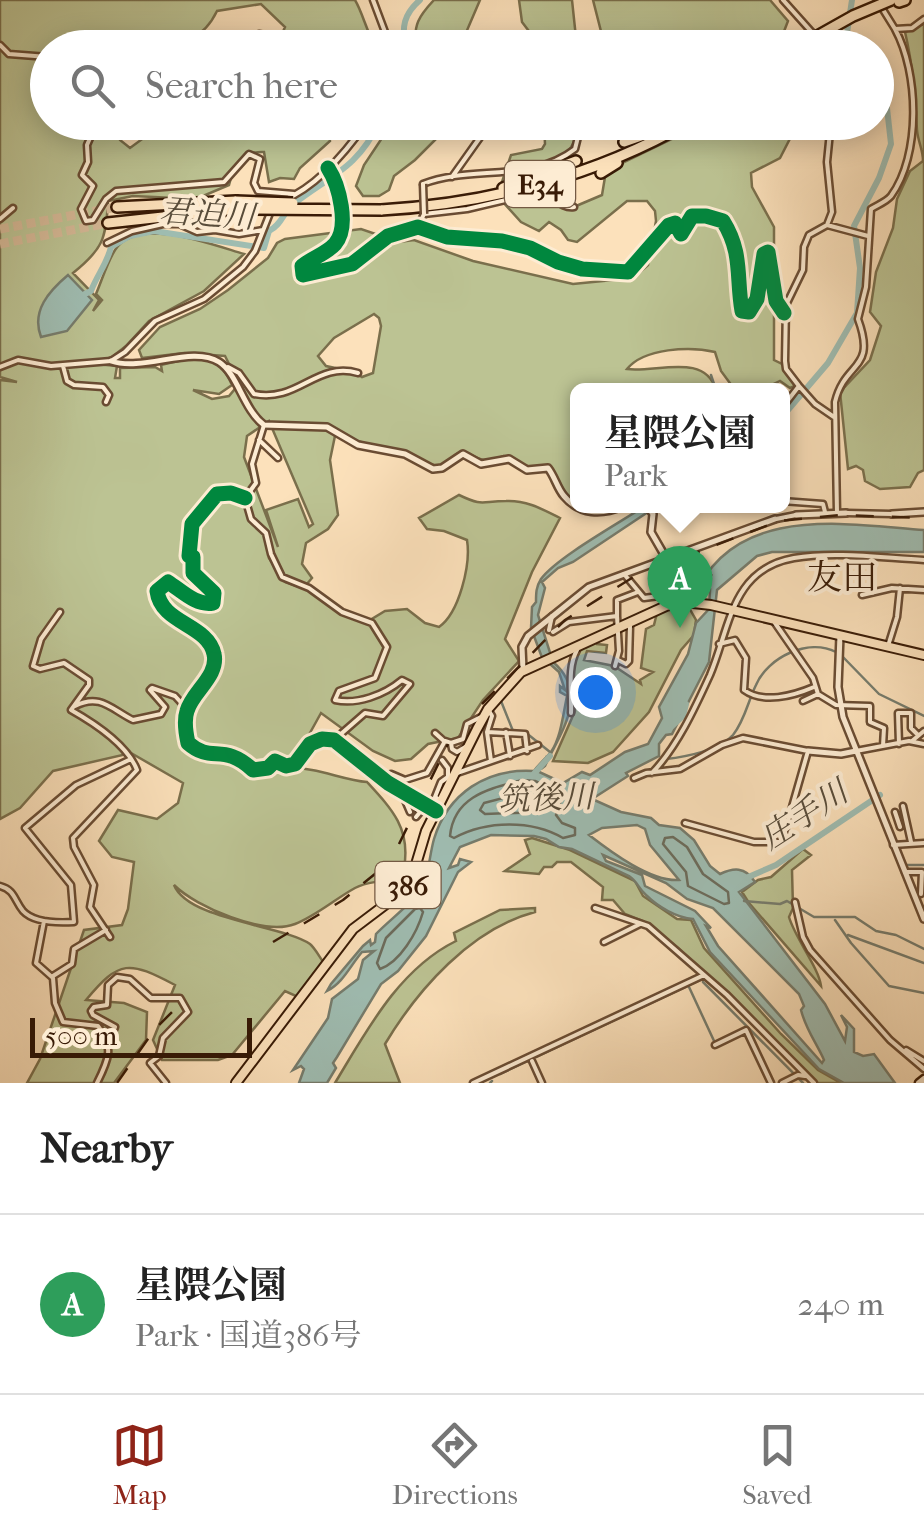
<!DOCTYPE html>
<html lang="en">
<head>
<meta charset="utf-8">
<style>
	:root { --surface:#fff; --page:#f6f6f6; --text:#222; --muted:#767676; --line:#e0e0e0; --accent:#8f2418 }
	body { margin:0; font-family:"IM FELL French Canon","Noto Serif JP",serif; background:var(--page); color:var(--text) }
	.scale { position:absolute; left:30px; bottom:25px; width:222px; box-sizing:border-box; padding-left:10px; border:5px solid #391b06; border-top:0; font-size:28px; line-height:35px; white-space:nowrap; color:#391b06; -webkit-text-stroke:8px #fdecd3; paint-order:stroke }
	.you { position:absolute; left:595px; top:692px; width:35px; height:35px; margin:-25px; border:8px solid #fff; border-radius:50%; background:#1a73e8; box-shadow:0 0 0 15px #1a73e833 }
	.badge { display:grid; place-items:center; width:65px; height:65px; border-radius:50%; background:var(--accent); color:#fff; font-size:32px; font-weight:700 }
	.pin { position:absolute; translate:-50% -82px; filter:drop-shadow(0 2px 5px #0008) }
	.pin::after { content:''; position:absolute; top:52px; width:35px; height:30px; background:inherit; clip-path:polygon(0 0,100% 0,50% 100%) }
	.popup { position:absolute; left:570px; top:383px; width:220px; height:130px; box-sizing:border-box; display:grid; place-content:center; border-radius:15px; background:var(--surface); filter:drop-shadow(0 2px 8px #0005); font-size:32px; white-space:nowrap; color:var(--muted) }
	.popup b { font-size:38px; color:var(--text) }
	.popup::after { content:''; position:absolute; left:50%; top:100%; margin-left:-20px; border:20px solid transparent; border-top-color:var(--surface) }
	.list { margin:0; padding:0; list-style:none }
	h2 { display:flex; justify-content:space-between; align-items:center; height:130px; margin:0; padding:0 40px; font-size:42px }
	h2 small { font-size:32px; font-weight:400; color:var(--muted) }
	.list li { display:grid; grid-template-columns:65px 1fr auto; gap:30px; align-items:center; box-sizing:border-box; height:180px; padding:0 40px; border-top:2px solid var(--line) }
	.list b { display:block; font-size:38px; white-space:nowrap }
	.list p { margin:0; font-size:32px; white-space:nowrap; color:var(--muted) }
	.list em { font-size:32px; font-style:normal; color:var(--muted) }
	.icon { flex:none; width:55px; height:55px; fill:none; stroke:currentColor; stroke-width:2; stroke-linecap:round; stroke-linejoin:round }
	.map { position:relative; flex:none; width:924px; height:1083px; overflow:hidden }
	.search { position:absolute; background:var(--surface); box-shadow:0 5px 25px #0003; left:30px; right:30px; top:30px; height:110px; display:flex; align-items:center; gap:25px; box-sizing:border-box; padding:0 35px; border-radius:55px; color:var(--muted); font-size:38px }
	.sheet { height:310px; background:var(--surface) }
	nav { display:flex; justify-content:space-around; align-items:center; box-sizing:border-box; height:140px; border-top:2px solid var(--line); background:var(--surface); font-size:28px; color:var(--muted) }
	nav a { display:grid; justify-items:center; gap:5px }
	nav .on { color:var(--accent) }
	.map>svg:first-child { display:block }
	.green { fill:#bcc393; stroke:#7a6f4c; stroke-width:2.5; fill-rule:evenodd }
	.water { fill:#9fbdb2; stroke:#767c6d; stroke-width:2.5; fill-rule:evenodd }
	.lines { fill:none; stroke-linecap:round; stroke-linejoin:round }
	.shore { stroke:#6c6c5c; stroke-width:2.5 }
	.stream { stroke:#767c6d; stroke-width:2.5 }
	.river { stroke:#9fbdb2; stroke-width:6 }
	.motorway-tunnel { stroke:#d5b997; stroke-width:9; stroke-dasharray:9 4.5; stroke-linecap:butt }
	.minor-casing { stroke:#6a4c33; stroke-width:9 }
	.tertiary-casing { stroke:#6a4c33; stroke-width:10 }
	.secondary-casing { stroke:#391b06; stroke-width:11 }
	.trunk-casing { stroke:#391b06; stroke-width:12 }
	.motorway-casing { stroke:#391b06; stroke-width:14 }
	.minor { stroke:#fdecd3; stroke-width:4 }
	.tertiary { stroke:#fdecd3; stroke-width:5 }
	.secondary { stroke:#fdecd3; stroke-width:6 }
	.trunk { stroke:#fce1bb; stroke-width:8 }
	.motorway { stroke:#fce1bb; stroke-width:9 }
	.rail { stroke:#391b06; stroke-width:2.5; stroke-dasharray:18 18; stroke-linecap:butt }
	.minor-bridge-casing { stroke:#6a4c33; stroke-width:9; stroke-linecap:butt }
	.motorway-bridge-casing { stroke:#391b06; stroke-width:14; stroke-linecap:butt }
	.minor-bridge { stroke:#fdecd3; stroke-width:4 }
	.motorway-bridge { stroke:#fce1bb; stroke-width:9 }
	.cycleway-casing { stroke:#fdecd3; stroke-width:21 }
	.cycleway { stroke:#00873e; stroke-width:15 }
	.labels { text-anchor:middle; dominant-baseline:central; stroke-width:8; stroke-linejoin:round; paint-order:stroke }
	.shield { fill:#fdecd3; stroke:#745a44; stroke-width:2.5 }
	.shield-label { font-size:28px; font-weight:bold; fill:#391b06 }
	.water-label { font-size:32px; font-style:italic; fill:#584c3a; stroke:#fdecd3 }
	.quarter-label { font-size:35px; fill:#391b06; stroke:#fdecd3 }
</style>
</head>
<body>
<div class="map">
<svg width="924" height="1083" viewBox="0 0 924 1083">
	<rect width="100%" height="100%" fill="#fce1bb"/>
	<filter id="stains"><feTurbulence type="fractalNoise" baseFrequency=".002" numOctaves="4"/><feColorMatrix values="0 0 0 0 .2 0 0 0 0 .09 0 0 0 0 .02 0 0 0 .5 -.17"/></filter>
	<radialGradient id="worn" r=".72"><stop offset=".6" stop-color="#630" stop-opacity="0"/><stop offset="1" stop-color="#630" stop-opacity=".3"/></radialGradient>
	<path class="green" d="M0,0h355c9,15 11,33 22,47h-156l3,-15 55,9 6,-14 -24,-23 -44,7c-12,25 -37,41 -63,25l-35,11 -71,1v74l49,1 2,3 13,-3 8,17 10,8 34,-25 163,-1 3,19 -30,27 -6,11 -14,-1 -11,4 -5,-30c-23,-1 -30,13 -35,33l-33,14 -63,-3 -25,5c-2,38 -5,48 -35,72l26,27 -6,11 9,-11 -6,-6c6,-14 11,-31 19,-44 22,-35 98,-5 129,4l-40,37 -55,30 -23,25 -18,14 -34,2 43,4 -2,12h5v-10l35,-1 7,4 -1,-6c32,-7 55,-17 71,20l-13,9 -26,-4 19,9 17,-3 10,-12 -14,-28 -41,-3 -42,5 -3,-8 21,-23 40,-18 28,-19 40,-32 9,-15 8,-4 76,-10 38,13 15,-2 59,21 100,23 60,-6 15,-13 8,-44 -1,-10 -8,-10h-20l-50,41 -9,-2 -7,-10 -12,-8 -10,9 -18,-9 -18,-20 40,-7 26,14 33,-14 4,-24 99,-48h93l-18,35 -29,15 1,14 22,40v133l8,4 14,21 -6,3 -10,-7 -6,3 -2,6h-37l-14,-19 -6,-19c-25,-6 -71,-4 -88,17 29,4 78,-17 89,21h-138l-1,114 -15,-11 -10,-24 -8,-3 -13,3 -27,-13c-32,12 -28,-7 -45,-3 -7,2 -10,11 -19,13 -12,3 -25,-10 -36,-14 -29,-7 -41,-6 -68,-21l-6,29 8,55 -10,14 -22,14 -4,21 10,14 -6,7 -21,-9 -12,-21 -4,3 16,24 23,8 41,27 16,6 20,-12 22,-2 18,14 14,4c20,-14 32,-62 28,-87l-23,-9 -17,-2 -8,-11 40,-23c25,12 22,6 47,6 20,-1 36,8 54,17l-28,54 -27,67 14,22 -36,39 -25,38 -30,6 -17,15 -16,2 -22,-10 -52,-38 -31,56c24,-3 52,11 77,13 25,27 44,47 37,86 -22,19 -29,10 -49,20 -20,11 -39,28 -60,36 -31,12 -99,-17 -121,-39 14,35 108,40 136,59 5,4 10,14 14,19l-26,34 -13,-6 -53,64 -14,5h-56l-9,-20 22,-55c-46,-24 -55,-26 -89,15l38,3 23,9 -1,28 -32,43h-87l13,-24 44,-129 38,-5 6,-16 6,-47 -22,-5 -13,-16 19,-31 39,9 21,-16 5,-20 -52,-30 -78,18 -33,37 -20,11v-439l17,2 -17,-5zM374,314l5,4 2,8 -8,47 -11,4 -8,-5 -28,-6 -8,-10 16,-18zM269,421l44,103 -4,3 -11,-28 -32,11 12,37 -34,-90 3,-21z
		M434,0h46l-15,35 -1,12h-48c-3,-22 3,-31 18,-47z
		M519,0h53l5,47h-36l-19,-25z
		M593,0h177l18,21 -10,26h-173z
		M924,23v447l-6,3 -8,14 -30,2 -15,-8 -2,-11 -7,-4 -8,3 -8,-77 30,-32 11,-34 -11,-14 6,-40 17,-44 4,-29 13,-28 13,-10c0,-12 -5,-19 -6,-31 -2,-34 -4,-64 -12,-98z
		M392,123h60l-37,37 -21,16 -5,14 -10,6h-16l-7,-10 8,-21z
		M544,123h51l-16,8c-18,43 -33,44 -77,51l9,-27 31,-6 3,-5z
		M679,606h9l8,14 -2,15 -13,15 -32,62 -36,40 -25,11 -35,-2 22,-50 -4,-31 5,-28 20,-13 1,5 10,1 -1,8 -19,-2 -3,9 30,6 27,18 -1,-4 13,-8 -12,-4 5,-39 8,-4 3,-12z
		M532,838l38,12 65,31 8,15 34,23 14,1 13,28 77,86 37,36 23,13h-31l-132,-135 -35,-27 -18,-7 -12,-14h-11l1,-13 -32,-25h-14l-5,5h-8l-5,7 -34,-3 25,-17 -5,-14z
		M803,849l8,6 -19,15 1,38 -4,9c6,21 30,51 32,69l-72,-83 -7,-11 16,-12 13,-3z
		M535,908v4c-64,17 -117,77 -150,132l15,39h-65c32,-53 64,-114 121,-142l-2,-8 46,-23z"/>
	<path class="water" d="M68,275l24,25 -25,31 -26,6c-10,-26 8,-46 27,-62z
		M645,506h12l-84,56 -15,6 -16,14 3,6 -7,27 15,47c38,32 6,73 -8,104l-4,3 6,-13 -10,15 26,12 19,-11 8,3 35,-23 23,-8 14,-26 -3,-11 29,-53 8,-31 13,-14 1,-19 -10,3 12,-19 -19,26c38,-99 157,-75 231,-70v22h-152l-15,4 -40,34 -8,72 -37,72 -6,1 -7,9v12l-33,17 2,3 -36,23 29,13 30,6 8,7 21,3 14,12 16,26 10,8c13,-6 25,-8 35,8l-16,10 86,112 20,37 2,-14 -6,-12 13,14v23l9,4 11,-2 21,29h-51l-25,-14 -109,-117 -17,-33c-16,-1 -35,-12 -47,-24 -8,-7 -8,-13 -17,-19l-57,-27 -13,-2 -13,-8 -12,-3 -43,-1 -31,12 -11,21 9,-3 2,-6 11,3 -13,10 -32,64 -28,35 -17,13 -44,73 -4,6 3,5 -9,15h-28l5,-14 -3,-3 -8,4 35,-52 4,-19 26,-20 5,-19 11,-9 -12,1c-12,14 -19,31 -35,39l4,-7 32,-38 7,-6 1,5 4,-3 1,-8c12,-13 42,-35 48,-50 5,-14 6,-31 10,-45 14,-46 53,-71 100,-68 5,-7 12,-13 17,-19 10,-15 12,-37 16,-56l-7,-4v-6l5,4 -6,-18 -9,-8 -6,-1 -13,-35 1,-21 4,-5c0,-9 0,-15 5,-23 15,-21 78,-56 104,-73zM637,825l8,4 5,16 29,35c-28,2 -68,-28 -90,-45l13,-7zM603,855l63,28 21,16 26,9 86,86 5,12 -3,4c5,20 15,32 23,50l-2,3 -104,-117 -12,-20 5,2 -16,-17 -50,-25 -3,-11 -36,-14z"/>
	<g class="lines">
		<path class="shore" d="M522,780l13,1 28,13 -7,21 6,8 13,5v7l-12,3c-31,-18 -76,-18 -109,0l-4,-2c4,-40 39,-47 72,-56z
			M523,793l20,6 -1,13 -57,2 -5,-4 4,-7z
			M673,837l14,10 16,27 25,18 1,11 -5,1 -36,-18 -2,-14 -23,-28 2,-6z
			M415,909l5,-1 3,4c-6,21 -23,50 -43,57l-3,-6 9,-25z"/>
		<path class="stream" d="M711,375l5,15
			M842,656l37,38 45,22
			M501,701l12,30 4,1
			M525,732l25,20
			M666,759c20,-2 54,-9 67,-24 12,-15 15,-34 23,-50 12,-28 52,-47 80,-33
			M906,865h18
			M744,901l36,3 7,-3 27,16h41l21,14 20,4 28,14
			M835,920l16,23 38,43 35,7
			M848,935l76,28
			M703,982l100,101
			M689,987l26,56
			M500,1074l200,-94
			M490,1083l2,-2"/>
		<path class="river" d="M406,48c-5,-21 -2,-34 14,-48
			M851,48l-4,-15 5,-33
			M79,297l12,-6c6,-16 16,-27 20,-44l19,-11 24,-5 110,17 5,-17c14,-7 14,-20 26,-28 35,-27 64,-36 84,-81
			M782,417l46,-54 29,-50 3,-45 -6,-42 25,-48 12,-34 -4,-36 -11,-25
			M672,726l11,-10 3,-12
			M532,776l18,-20
			M746,878l30,-13 104,-70"/>
		<path class="motorway-tunnel" d="M0,229l117,-22
			M0,244l108,-21"/>
		<g class="minor-casing">
			<path id="minor" d="M373,0l18,48
				M783,0l43,48
				M877,0l18,29 17,-1 12,-9
				M0,45l9,9 39,3
				M251,48l8,-14 19,3
				M97,122l-10,23 1,17 -6,13 11,11 -12,23 5,12 7,-1 13,-21 10,-8 108,-9 25,-28 11,5 -6,24 4,8 36,3
				M617,122l16,13
				M328,168c11,17 22,59 7,76 -9,10 -23,14 -33,22l1,9 49,-11 36,-28 30,-9 29,10 55,4 28,7 28,14 24,7 46,3 41,-47 6,-2 6,11 11,-18h14l17,5c20,32 13,56 19,90l7,1 8,-13 7,-45 4,-2 8,49 8,12
				M452,177l39,-55
				M423,184c47,-19 109,-1 152,-35l4,-16 19,-11
				M284,200c34,-14 62,-48 83,-78
				M0,219l13,-11
				M827,225l5,-13 -5,-50 4,-40
				M418,227l6,-13 43,-5 73,-17c14,2 19,17 34,15
				M107,243l25,-12 31,-7h16l18,8 18,-2 24,4 24,-4
				M63,366l4,15 7,4 29,2 6,8 -3,7
				M0,367l18,-7 33,6 60,-5 14,-9 30,-31 49,-22 39,-32 12,-16 15,-38
				M228,367l11,6 15,21c44,9 62,-33 104,-21
				M782,408l17,-22
				M834,417l-19,-13 -16,-18 -13,-17 -1,-8 1,-56 17,-35 1,-23 5,-12 18,-10 41,11
				M264,425l-12,39 4,19 -11,15 6,21 15,14 5,21 11,23 27,11 33,24 30,11 15,24 -12,31 -36,13 -4,9c22,5 49,-5 67,-20l8,4 -27,32 -18,-3 -31,27
				M259,440l19,18
				M245,498l-14,-5 -14,1 -25,30 -3,32 4,1v16l21,20 -1,10c-17,3 -31,-12 -45,-21l-11,9c4,33 51,33 57,63 5,22 -22,38 -27,57 -3,9 -1,23 1,32 24,21 35,-1 65,27l15,-2 7,-7 11,5 9,-2 15,-20 12,-5 12,1 54,43 48,28
				M782,501l41,3 2,8
				M837,512l-2,-110c10,-42 42,-31 23,-83l8,-32 5,-78c6,-4 15,-7 20,-13 30,-41 28,-123 4,-167
				M847,513l45,1
				M776,519l20,-4
				M624,574l20,24 22,-3 21,4
				M666,595l1,-20 13,-3
				M862,595l30,-7 32,2
				M689,600l4,-18
				M60,612l-19,27 -8,27 7,3 24,-6 25,17v5l-18,25c23,13 56,34 66,60l-64,68 1,9 20,38 -4,22 20,30
				M617,616v-16l21,-8
				M775,623l38,55 5,16 18,11 34,1v16l14,6 -1,18
				M549,630l3,-14
				M553,632l16,-10 48,-6 2,35 -4,15
				M719,644l16,-4 11,18 -2,32c19,14 49,6 70,-3
				M888,646l9,-29 3,-29
				M618,660l8,4 3,-3 1,-35
				M803,701l15,-7
				M75,706c25,-13 36,3 58,14l28,-6 4,-7 -15,-17 2,-2 23,8 12,13
				M488,709l4,7 -5,16 4,29
				M571,713c1,-21 -4,-45 6,-63
				M487,732l38,2 2,17
				M506,732l4,24
				M435,733l10,9
				M912,741l12,-10
				M451,743l1,6 5,3 10,-6
				M899,744l-1,-31h13v15l7,7
				M856,751l53,-10 15,3
				M457,773l81,-28
				M652,773c25,-26 43,-65 58,-98 20,-47 21,-106 84,-117 41,-7 89,0 130,2
				M382,777l9,-3 14,6 22,-7 18,-32 6,2 12,-4 4,-15 16,-8
				M634,778l12,-5 34,-4 42,-24 21,-7 65,13 -26,91h-28l-69,-19
				M389,786l15,12 6,14
				M441,801l-6,-4 6,-15 7,-5v-9l-6,-8
				M903,806l8,36
				M895,812l5,15
				M416,817l10,-12
				M893,845l31,-2
				M905,872h17l-1,22
				M0,886c15,4 14,14 23,25 11,12 35,12 51,11l-3,-37 -46,-57 51,-43 55,-26
				M795,902l8,35 7,13 80,90 34,29
				M595,908l53,18 79,69 87,88
				M44,921l-8,42 17,15 2,25 8,19 35,4c17,21 10,35 -1,57
				M604,942l36,-18
				M53,976l19,-12 2,-15 32,-19
				M102,1032h11l2,-5 -22,-12 -2,-4 3,-4 13,-2 1,-20 9,-8 13,2 21,19h29l8,14 -25,26 -4,18 -9,7 16,20
				M715,1045l31,-15 25,53
				M906,1050l18,11
				M532,1061l10,22
				M473,1083l231,-108
				M782,1083l16,-8 7,1"/>
		</g>
		<g class="tertiary-casing">
			<path id="tertiary" d="M111,361c33,11 81,-16 108,1 19,12 24,47 45,63l63,2 31,18 47,9 28,15 9,-1 21,-14 18,10 28,-5 18,11 21,-2c7,9 9,20 16,28 16,19 38,19 59,10
				M647,506l6,8 -2,18 15,26
				M892,514l32,-2
				M796,515l50,-2
				M840,635l-2,52 5,30 81,202
				M523,670l-1,-23 6,-11 61,-49 186,-68
				M808,751l33,3 15,-3"/>
		</g>
		<g class="secondary-casing">
			<path id="secondary" d="M919,1083l5,-4"/>
		</g>
		<g class="trunk-casing">
			<path id="trunk" d="M236,1083l117,-154 49,-37 9,-11 15,-50 51,-102 11,-20 33,-37 145,-66 18,-4 27,3 213,50"/>
		</g>
		<g class="motorway-casing">
			<path id="motorway" d="M899,2l6,-2
				M624,142l54,-19
				M601,173l16,-10
				M503,188l73,-27
				M117,207l119,-6
				M381,210c107,-6 215,-34 308,-88
				M108,223l128,-14"/>
		</g>
		<use href="#minor" class="minor"/>
		<use href="#tertiary" class="tertiary"/>
		<use href="#secondary" class="secondary"/>
		<use href="#trunk" class="trunk"/>
		<use href="#motorway" class="motorway"/>
		<path class="rail" d="M482,704l83,-84 70,-44 144,-55 62,-6 83,3
			M399,844l49,-100
			M273,942l70,-42 38,-31
			M117,1083l38,-54 18,-18"/>
		<g class="minor-bridge-casing">
			<path id="minor-bridge" d="M423,184l1,30"/>
		</g>
		<g class="motorway-bridge-casing">
			<path id="motorway-bridge" d="M796,48l57,-32 38,-16
				M236,201l57,2
				M236,209l145,1"/>
		</g>
		<use href="#minor-bridge" class="minor-bridge"/>
		<use href="#motorway-bridge" class="motorway-bridge"/>
		<g class="cycleway-casing">
			<path id="cycleway" d="M328,168c11,17 22,59 7,76 -9,10 -23,14 -33,22l1,9 49,-11 36,-28 30,-9 29,10 55,4 28,7 28,14 24,7 46,3 41,-47 6,-2 6,11 11,-18h14l17,5c20,32 13,56 19,90l7,1 8,-13 7,-45 4,-2 8,49 8,12
				M245,498l-14,-5 -14,1 -25,30 -3,32 4,1v16l21,20 -1,10c-17,3 -31,-12 -45,-21l-11,9c4,33 51,33 57,63 5,22 -22,38 -27,57 -3,9 -1,23 1,32 24,21 35,-1 65,27l15,-2 7,-7 11,5 9,-2 15,-20 12,-5 12,1 54,43 48,28"/>
		</g>
		<use href="#cycleway" class="cycleway"/>
	</g>
	<g class="labels">
		<g class="shield">
			<rect x="505" y="161" width="70" height="46" rx="8"/>
			<rect x="375.5" y="862" width="65" height="46" rx="8"/>
		</g>
		<g class="shield-label">
			<text x="540" y="184">E34</text>
			<text x="408" y="885">386</text>
		</g>
		<g class="water-label">
			<text transform="translate(207 214) rotate(4)">君迫川</text>
			<text transform="translate(546 798) rotate(-2)">筑後川</text>
			<text transform="translate(804 815) rotate(-33)">庄手川</text>
		</g>
		<g class="quarter-label">
			<text x="842" y="577">友田</text>
		</g>
	</g>
	<rect width="100%" height="100%" filter="url(#stains)"/>
	<rect width="100%" height="100%" fill="url(#worn)"/>
</svg>
<div class="scale">500 m</div>
<div class="you"></div>
<div class="pin badge" style="left:680px;top:628px;background:#2e9e5b">A</div>
<div class="popup"><b>星隈公園</b>Park</div>
<div class="search"><svg class="icon" aria-label="search" viewBox="0 0 24 24"><circle cx="10" cy="10" r="6"/><path d="M15 15l6 6"/></svg>Search here</div>
</div>
<section class="sheet">
<h2>Nearby<small></small></h2>
<ul class="list">
<li><span class="badge" style="background:#2e9e5b">A</span><div><b>星隈公園</b><p>Park · 国道386号</p></div><em>240 m</em></li>
</ul>
</section>
<nav>
<a class="on"><svg class="icon" aria-label="map" viewBox="0 0 24 24"><path d="M3 6l6-2 6 2 6-2v14l-6 2-6-2-6 2zM9 4v14M15 6v14"/></svg>Map</a>
<a><svg class="icon" aria-label="directions" viewBox="0 0 24 24"><path d="M12 3l9 9-9 9-9-9zM9 14v-3h6M13 9l2 2-2 2"/></svg>Directions</a>
<a><svg class="icon" aria-label="saved" viewBox="0 0 24 24"><path d="M7 4h10v16l-5-4-5 4z"/></svg>Saved</a>
</nav>
</body>
</html>
